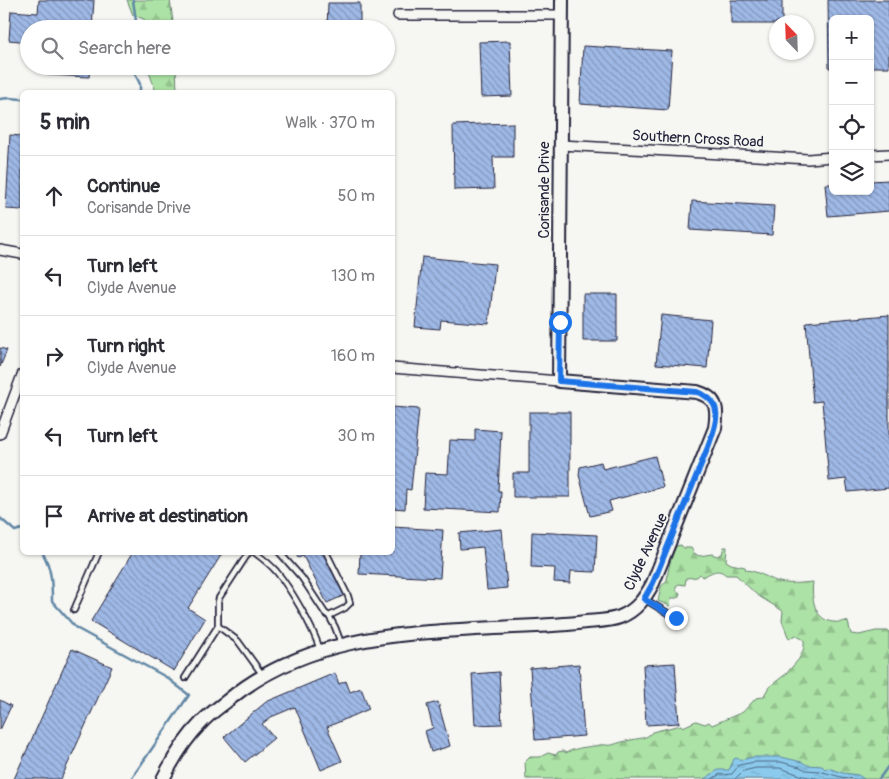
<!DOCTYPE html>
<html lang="en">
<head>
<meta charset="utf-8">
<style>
	:root { --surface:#fff; --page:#f2f2f3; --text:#2b2b33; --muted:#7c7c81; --line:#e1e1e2 }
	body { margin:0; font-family:Pangolin,sans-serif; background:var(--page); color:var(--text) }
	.controls { position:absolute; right:15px; top:15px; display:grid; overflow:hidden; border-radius:8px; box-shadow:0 1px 4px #0004 }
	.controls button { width:45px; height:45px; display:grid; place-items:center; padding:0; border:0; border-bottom:1px solid var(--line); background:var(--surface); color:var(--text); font:25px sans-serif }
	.compass { position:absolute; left:769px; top:15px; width:45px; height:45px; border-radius:50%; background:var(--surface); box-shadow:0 1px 4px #0004; rotate:337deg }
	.stop { position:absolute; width:15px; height:15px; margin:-11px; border:4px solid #1a73e8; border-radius:50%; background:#fff }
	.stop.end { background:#1a73e8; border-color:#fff; box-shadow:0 1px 5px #0008 }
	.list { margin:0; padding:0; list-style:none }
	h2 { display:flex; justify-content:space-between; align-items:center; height:65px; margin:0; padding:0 20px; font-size:21px }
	h2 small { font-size:16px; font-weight:400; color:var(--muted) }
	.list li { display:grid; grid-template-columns:32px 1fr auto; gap:15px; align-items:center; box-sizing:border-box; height:80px; padding:0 20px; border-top:1px solid var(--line) }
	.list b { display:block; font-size:19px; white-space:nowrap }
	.list p { margin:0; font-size:16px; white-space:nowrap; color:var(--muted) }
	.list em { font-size:16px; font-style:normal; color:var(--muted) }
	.icon { flex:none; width:28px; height:28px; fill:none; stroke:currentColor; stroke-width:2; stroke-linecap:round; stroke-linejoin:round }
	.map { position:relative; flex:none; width:889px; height:779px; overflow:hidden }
	.search { position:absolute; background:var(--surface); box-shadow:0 1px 4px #0004; left:20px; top:20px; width:375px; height:55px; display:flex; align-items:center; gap:12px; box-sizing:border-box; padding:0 18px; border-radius:28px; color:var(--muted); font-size:19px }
	.panel { position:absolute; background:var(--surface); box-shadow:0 1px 4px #0004; left:20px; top:90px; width:375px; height:465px; border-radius:8px }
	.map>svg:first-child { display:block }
	.forest { fill:url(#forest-firs); stroke:#678270 }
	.water { fill:url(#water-ripples); stroke:#6187a5 }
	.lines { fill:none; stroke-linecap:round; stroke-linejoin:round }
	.shore { stroke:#4c6582; stroke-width:1 }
	.stream { stroke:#6187a5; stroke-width:2.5 }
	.building { fill:url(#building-back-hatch); stroke:#22223b }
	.lane-casing { stroke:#22223b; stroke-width:8 }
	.street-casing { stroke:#22223b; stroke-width:12 }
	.secondary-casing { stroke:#22223b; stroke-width:16 }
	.lane { stroke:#f6f6f2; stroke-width:4.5 }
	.street { stroke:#f6f6f2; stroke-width:9 }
	.secondary { stroke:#f6f6f2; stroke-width:12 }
	.route { stroke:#1a73e8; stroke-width:6 }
	.labels { text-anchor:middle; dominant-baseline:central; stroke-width:4; stroke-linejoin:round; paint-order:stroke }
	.street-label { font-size:15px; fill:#22223b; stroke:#f6f6f2 }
</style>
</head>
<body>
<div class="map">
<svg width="889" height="779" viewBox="0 0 889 779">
	<defs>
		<pattern id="forest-firs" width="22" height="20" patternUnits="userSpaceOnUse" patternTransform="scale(1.25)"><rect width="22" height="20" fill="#ace2a5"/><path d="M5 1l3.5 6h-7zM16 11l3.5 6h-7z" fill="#94c28f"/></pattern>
		<pattern id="water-ripples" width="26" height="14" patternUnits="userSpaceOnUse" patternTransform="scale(1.25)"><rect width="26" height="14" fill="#8bcaec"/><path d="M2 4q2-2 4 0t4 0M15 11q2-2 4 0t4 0" fill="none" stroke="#78adcb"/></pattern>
		<pattern id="building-back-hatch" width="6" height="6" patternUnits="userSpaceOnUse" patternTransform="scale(1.25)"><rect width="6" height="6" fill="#9fb9e6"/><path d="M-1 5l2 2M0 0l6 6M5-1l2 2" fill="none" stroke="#8196bc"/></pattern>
	</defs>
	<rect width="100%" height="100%" fill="#f6f6f2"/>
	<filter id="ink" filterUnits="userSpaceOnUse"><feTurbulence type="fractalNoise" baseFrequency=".02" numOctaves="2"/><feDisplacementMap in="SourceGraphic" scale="10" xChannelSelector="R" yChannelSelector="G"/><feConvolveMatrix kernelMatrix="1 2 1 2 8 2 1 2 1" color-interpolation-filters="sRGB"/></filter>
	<g filter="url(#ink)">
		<path class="forest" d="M127,0h43l4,29h-27l-3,-10 -11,-4z
			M147,66h29l1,26h-21z
			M681,545l3,3h7l3,5 5,3 13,-2 5,2 5,-2 2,-7h3l-1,14 5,3 14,3 1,3c11,1 20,7 30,11 12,4 25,2 37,1 -2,15 1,38 20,40 5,0 7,1 12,-1l3,1 3,12 8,1 17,-4h13v148h-363l-1,-17 5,-5h10l8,-4 8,2 2,-3 5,-1 3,2c10,-6 24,-6 34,-8 4,-1 8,1 12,0 6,-2 13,-4 19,-5 8,-2 16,-1 21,-8l29,-7 2,2 13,-6 9,3 4,-2 3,3 31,-13 13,-14 7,-1 6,-10 17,-13 13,-15 5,-11v-8l-9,-5 -6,4 -7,-18 1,-10 -26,-16 -21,-20h-10c-9,-8 -14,-2 -24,2l-2,-3 -3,3 -11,1 -1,7 -6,-1 -3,2v4l4,3 -2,5h-7l-1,8 -12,-5 3,-14 6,-7c1,-12 4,-22 9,-34z"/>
		<path class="water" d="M753,757h28l21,5 5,3 15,1 3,3 3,-1 15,5 15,2 6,4h-160l14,-9h11l5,-11 2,-1 5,2z"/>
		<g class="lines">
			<path class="shore" d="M712,779l7,-4 13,-1 7,-9 16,-3h26l19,5 6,3 13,1 22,6 13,2
				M735,779l8,-8 13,-3h24l23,8 19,3"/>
			<path class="stream" d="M133,0l3,21 -2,8
				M131,66l9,18v8
				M0,99l9,-1 13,1
				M0,518l15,13 7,-2
				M42,552c10,16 10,32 10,49l24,27 90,49 23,18 -58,84
				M879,779l10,-14"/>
		</g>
		<path class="building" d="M39,0h55l-2,29h-63v13l-20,-2 2,-29 27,2z
			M731,0h51v22h-6v2h-45z
			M828,0h61v67h-19v-48h-37v49h-4z
			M328,3h32v26h-33z
			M510,41l2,55 -31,1 -2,-55z
			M583,46l89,5 -4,59 -88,-6z
			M47,66h43l-1,11 -42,-2z
			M513,123v34h-20l1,32 -40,1 -1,-65z
			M10,135l12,1v74l-16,-1z
			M889,180v31l-61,5 -3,-32h8v7h37v-10z
			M692,201l82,5 -2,29 -82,-5z
			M422,257l73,7 -6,60 -48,-4 -1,9 -25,-2z
			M583,294h34v47h-34z
			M661,315l50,5 -4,48 -51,-4z
			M889,315v173l-41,4 -2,-13 -17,2 -7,-80 -9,1 -7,-80z
			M0,348l7,2 -7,17z
			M392,407l27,2 -8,81 -5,-1 -1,20 -13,-1z
			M529,412h41v85h-57v-24h16z
			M475,429l26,2 -3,60h3l-1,21 -77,-4 2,-35 23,1 2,-34 25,1z
			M655,456l8,31 -54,14 3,10 -22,5 -11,-41 1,-8 21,-5 2,7z
			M392,527l51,3 -3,48 -81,-4 1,-22h32z
			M502,529l5,59 -20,2 -4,-43 -23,2 -1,-16z
			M532,532l65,3 -2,37 -24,-1 -1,12 -16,-1 1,-14 -24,-1z
			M133,552h90l-35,56 17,11 -31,52 -83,-50z
			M295,552h29l21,43 -18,8 -24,-47 -5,2z
			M72,649l40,18 -51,112h-47z
			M675,663l4,60 -33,2 -3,-60z
			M579,664l5,72 -49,4 -5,-72z
			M499,672l3,52 -27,1 -3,-51z
			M335,673l4,11 7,-3 4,11 11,-4 8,21 -42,18 15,34 -21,9 -26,-63 -24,10 -9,7 12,14 -29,24 -21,-25 42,-35z
			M0,700l11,6 -11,24z
			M438,702l12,44 -19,6 -6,-21 8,-3 -6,-23z"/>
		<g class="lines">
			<g class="lane-casing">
				<path id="lane" d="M254,552c8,6 15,11 22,19 15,18 37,56 44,79
					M279,552l23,26 23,35 4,3 6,11 6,16
					M326,552l22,44 2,7 -5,5 -16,8
					M646,600l30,18
					M74,610l25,-58
					M218,626l20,15 24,33
					M185,678l33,-52v-24l1,-4 30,-46"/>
			</g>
			<g class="street-casing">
				<path id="street" d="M398,15h164
					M561,145l247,14 25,-2
					M870,155l19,-1
					M0,250l22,4
					M392,368l167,13
					M0,434l22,-59"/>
			</g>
			<g class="secondary-casing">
				<path id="secondary" d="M163,779c10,-20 22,-40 38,-56 7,-8 17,-15 26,-22 83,-69 185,-68 287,-74 24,-1 48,-2 72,-5 11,-1 24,-1 34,-5 17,-7 25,-19 33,-34l62,-155c3,-20 2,-30 -18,-36l-138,-11 3,-381"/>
			</g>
			<use href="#lane" class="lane"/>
			<use href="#street" class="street"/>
			<use href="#secondary" class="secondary"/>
		</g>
	</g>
	<g class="lines" filter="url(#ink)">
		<path class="route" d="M560,322l-1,59 138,11c29,10 19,33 11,55l-55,136 -9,16 32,19"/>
	</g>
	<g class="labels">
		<g class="street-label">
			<text transform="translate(698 139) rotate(3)">Southern Cross Road</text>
			<text transform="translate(544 190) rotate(-90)">Corisande Drive</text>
			<text transform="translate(646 552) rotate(-65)">Clyde Avenue</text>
		</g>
	</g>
</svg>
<div class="controls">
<button>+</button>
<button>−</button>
<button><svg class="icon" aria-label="locate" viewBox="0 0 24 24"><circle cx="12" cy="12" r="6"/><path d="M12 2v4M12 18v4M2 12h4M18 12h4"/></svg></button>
<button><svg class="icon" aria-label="layers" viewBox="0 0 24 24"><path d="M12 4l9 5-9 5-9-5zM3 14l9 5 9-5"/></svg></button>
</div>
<svg class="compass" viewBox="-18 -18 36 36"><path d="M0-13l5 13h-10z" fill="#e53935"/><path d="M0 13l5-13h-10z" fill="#7c7c81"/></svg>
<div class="stop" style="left:560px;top:322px"></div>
<div class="stop end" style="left:676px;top:618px"></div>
<div class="search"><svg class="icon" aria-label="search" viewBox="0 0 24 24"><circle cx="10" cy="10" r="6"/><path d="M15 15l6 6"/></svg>Search here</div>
<section class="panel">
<h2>5 min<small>Walk · 370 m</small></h2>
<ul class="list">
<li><svg class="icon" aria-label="ahead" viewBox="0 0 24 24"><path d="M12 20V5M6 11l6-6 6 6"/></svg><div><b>Continue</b><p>Corisande Drive</p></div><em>50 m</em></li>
<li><svg class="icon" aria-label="left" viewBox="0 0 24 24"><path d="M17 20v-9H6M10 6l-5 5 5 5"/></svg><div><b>Turn left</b><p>Clyde Avenue</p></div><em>130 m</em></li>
<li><svg class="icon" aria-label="right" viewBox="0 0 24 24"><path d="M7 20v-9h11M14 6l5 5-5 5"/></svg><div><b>Turn right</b><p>Clyde Avenue</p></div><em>160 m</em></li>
<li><svg class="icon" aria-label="left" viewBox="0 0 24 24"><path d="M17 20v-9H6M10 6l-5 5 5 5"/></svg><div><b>Turn left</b></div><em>30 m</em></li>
<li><svg class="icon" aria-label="arrive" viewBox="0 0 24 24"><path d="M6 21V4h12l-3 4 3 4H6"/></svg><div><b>Arrive at destination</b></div></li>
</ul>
</section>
</div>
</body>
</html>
